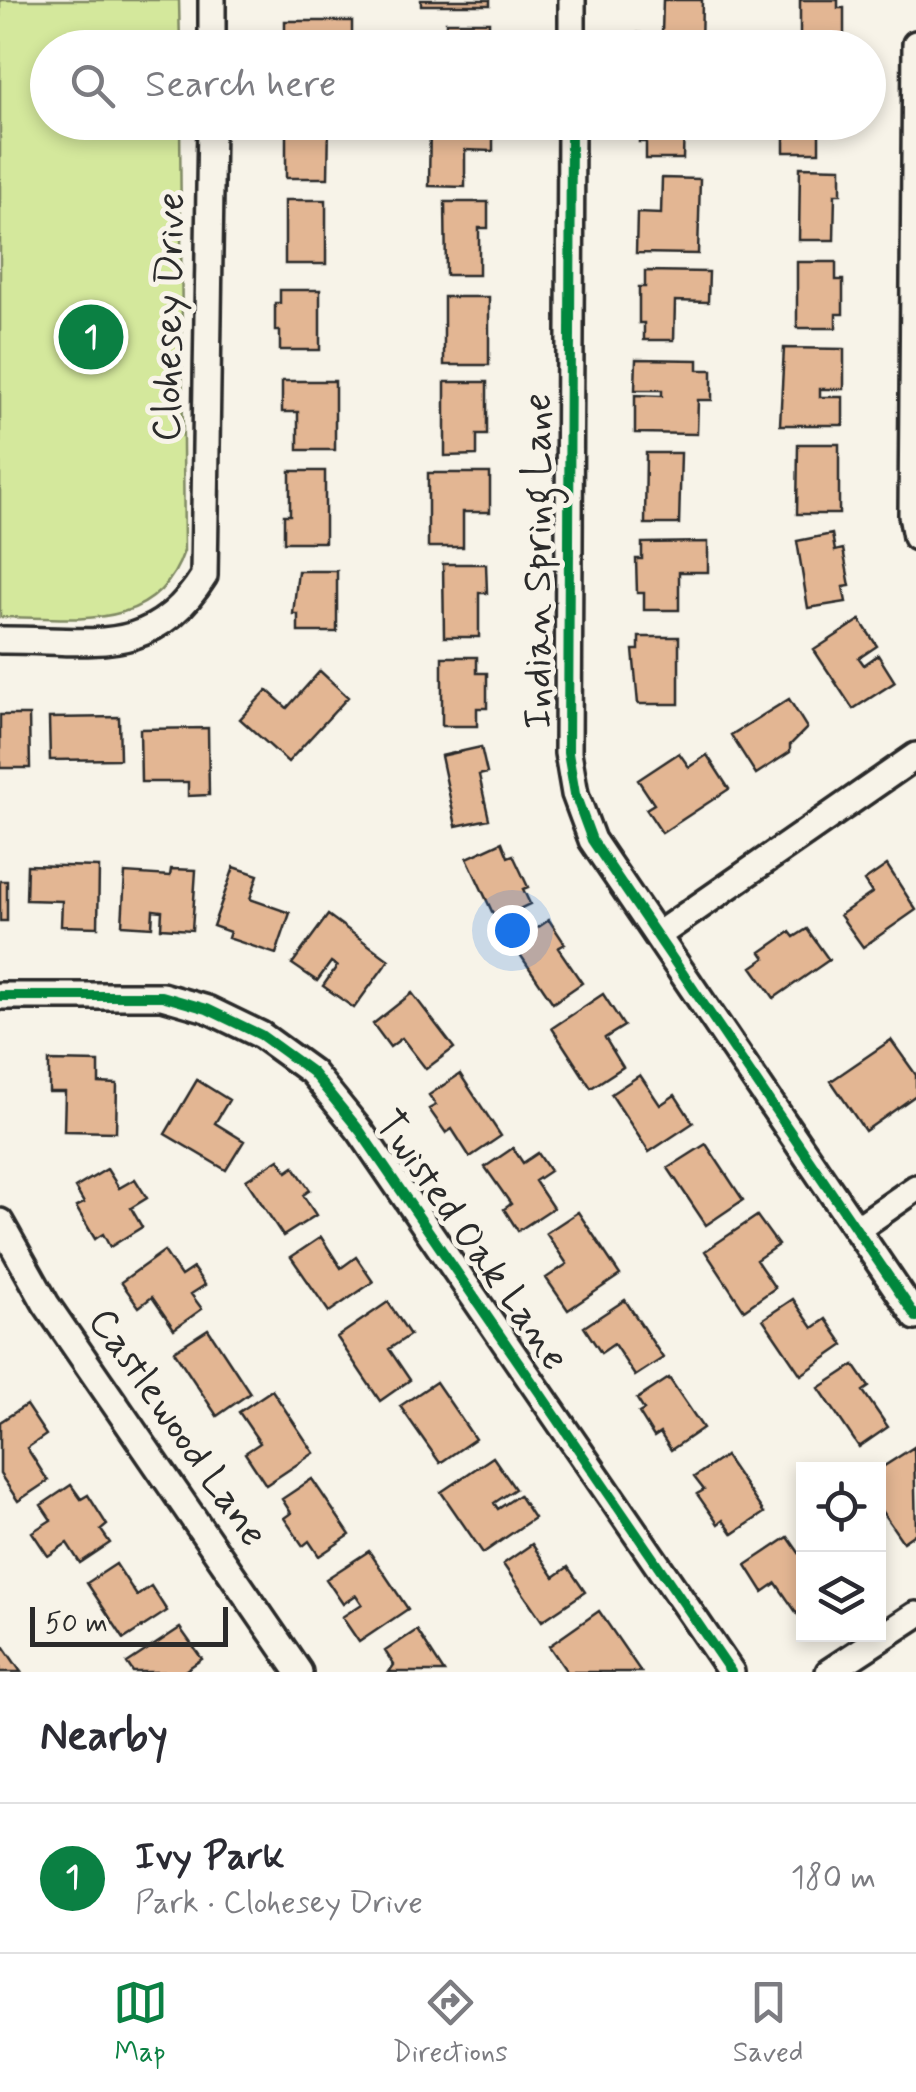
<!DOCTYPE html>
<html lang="en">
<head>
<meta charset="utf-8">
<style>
	:root { --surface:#fff; --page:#f7f7f7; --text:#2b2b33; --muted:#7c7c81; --line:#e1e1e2; --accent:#0b8043 }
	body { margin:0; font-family:Mynerve,sans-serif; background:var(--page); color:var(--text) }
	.controls { position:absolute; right:30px; bottom:30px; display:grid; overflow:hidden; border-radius:0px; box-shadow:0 5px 15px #0003 }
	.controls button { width:90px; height:90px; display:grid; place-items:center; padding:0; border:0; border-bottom:2px solid var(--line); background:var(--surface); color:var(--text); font:50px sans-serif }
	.scale { position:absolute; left:30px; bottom:25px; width:198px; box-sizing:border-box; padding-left:10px; border:5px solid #2b2b2b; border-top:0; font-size:28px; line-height:35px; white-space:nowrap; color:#2b2b2b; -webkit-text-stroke:8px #f7f3e8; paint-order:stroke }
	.you { position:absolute; left:512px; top:930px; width:35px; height:35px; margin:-25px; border:8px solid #fff; border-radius:50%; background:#1a73e8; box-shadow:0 0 0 15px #1a73e833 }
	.badge { display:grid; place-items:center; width:65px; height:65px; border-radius:50%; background:var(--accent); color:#fff; font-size:32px; font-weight:700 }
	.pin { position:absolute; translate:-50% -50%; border:5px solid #fff; box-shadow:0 2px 10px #0006 }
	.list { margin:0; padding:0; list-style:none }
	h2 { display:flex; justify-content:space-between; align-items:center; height:130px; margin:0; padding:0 40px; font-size:42px }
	h2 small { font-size:32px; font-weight:400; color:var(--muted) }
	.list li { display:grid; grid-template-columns:65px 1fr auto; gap:30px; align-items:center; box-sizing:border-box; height:150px; padding:0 40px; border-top:2px solid var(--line) }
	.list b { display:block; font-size:38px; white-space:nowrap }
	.list p { margin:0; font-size:32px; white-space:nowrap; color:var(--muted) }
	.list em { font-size:32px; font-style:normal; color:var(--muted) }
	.icon { flex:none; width:55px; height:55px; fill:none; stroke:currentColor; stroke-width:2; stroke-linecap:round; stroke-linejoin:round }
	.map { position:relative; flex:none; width:916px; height:1672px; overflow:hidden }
	.search { position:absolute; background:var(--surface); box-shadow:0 5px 15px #0003; left:30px; right:30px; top:30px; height:110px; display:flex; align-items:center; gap:25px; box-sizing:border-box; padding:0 35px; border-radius:55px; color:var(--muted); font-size:38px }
	.sheet { height:280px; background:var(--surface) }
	nav { display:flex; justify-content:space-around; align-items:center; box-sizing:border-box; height:140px; border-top:2px solid var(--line); background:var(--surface); font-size:28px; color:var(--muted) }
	nav a { display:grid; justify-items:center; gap:5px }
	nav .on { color:var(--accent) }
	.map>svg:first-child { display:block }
	.green { fill:#d4e89c; stroke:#808a64; stroke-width:2.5 }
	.building { fill:#e3b693; stroke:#2b2b2b; stroke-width:2.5 }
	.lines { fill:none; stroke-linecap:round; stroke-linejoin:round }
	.minor-casing { stroke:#2b2b2b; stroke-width:32 }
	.minor { stroke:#f7f3e8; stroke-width:25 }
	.cycleway-casing { stroke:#f7f3e8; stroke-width:16 }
	.cycleway { stroke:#00873e; stroke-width:10 }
	.labels { text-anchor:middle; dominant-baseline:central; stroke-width:10; stroke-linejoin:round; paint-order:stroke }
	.street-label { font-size:40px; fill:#2b2b2b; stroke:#f7f3e8 }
</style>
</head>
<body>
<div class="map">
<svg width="916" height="1672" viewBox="0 0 916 1672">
	<rect width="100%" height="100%" fill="#f7f3e8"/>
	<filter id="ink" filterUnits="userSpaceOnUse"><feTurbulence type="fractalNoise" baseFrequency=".01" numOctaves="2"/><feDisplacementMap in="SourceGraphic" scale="20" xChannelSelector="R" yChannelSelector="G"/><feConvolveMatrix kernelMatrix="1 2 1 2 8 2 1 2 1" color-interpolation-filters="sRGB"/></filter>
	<g filter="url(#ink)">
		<path class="green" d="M0,0h179l1,47 -132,1v74l132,1 4,428c-28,84 -112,66 -184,66z"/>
		<path class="building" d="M421,0h69v5h-69z
			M663,0h39l-1,48h-64l1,-15 24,1z
			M800,0h38v8h6v37l-44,3z
			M285,21h67v26l-67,1z
			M446,22h43v26h-43z
			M286,122h43l-1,56h-42z
			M430,122h63v29l-28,-1v37l-36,-1z
			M640,122h44l-1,37h-37v-17h-7z
			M784,122h35v30h-35z
			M800,167l41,1v26h-6l-1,46h-35z
			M662,178l38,1 -2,75 -62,-1 1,-40 24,1z
			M285,200h41v64h-41z
			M445,202h43v26h-9v47h-33z
			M797,262h39v18h7v34h-7v14h-39z
			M645,271l64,1 -1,30 -33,-1 -1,39h-30v-17h-5v-36h6z
			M280,290h40v60h-40v-19h-5v-28h5z
			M444,297h45v68h-45z
			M784,348l60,1v40h-24v8h23v28h-63z
			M636,359l62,1v10h14v30h-14l-1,34 -62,-1v-38l27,1v-6h-27z
			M282,381h53v69h-37v-38h-16z
			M445,382h42v53h-10v20l-32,1z
			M798,444h41v70h-42z
			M646,453h35l-2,71h-34z
			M290,471h35v71h-41v-27h6z
			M428,473h62v39h-27v35h-35z
			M832,534l3,17 8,-2 7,37 -7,1 3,15 -38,6 -11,-67z
			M708,542v30h-29v38h-35v-17h-7l-1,-34h6v-16z
			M443,564h43l1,29h-8v44h-35z
			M298,571h39v61h-39v-18h-5z
			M860,620l17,26 -18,12 5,7 14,-10 17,27 -42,27 -39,-59z
			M639,637h40v67h-41l-5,-54h6z
			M442,657h35v16h10v35h-10v18h-35z
			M320,671l28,26 -60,65 -48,-43 27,-29 20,18z
			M789,699l18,29 -17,17v7l-34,22 -25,-39z
			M0,715h29l1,53h-30z
			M119,717l1,42 -70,1 -1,-42z
			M208,728l1,67 -21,1v-14h-47l-1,-53z
			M481,747l6,26 -8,2 10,44 -33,7 -15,-70z
			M679,753l10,14 18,-12 22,34 -67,44 -16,-24 8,-5 -16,-24z
			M502,842l6,15 5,-2 15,32 -5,2 7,15 -34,16 -29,-62z
			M27,865l72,2 -1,60 -37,-1 1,-25 -36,-1z
			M887,865l29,45 -53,37 -23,-32 32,-22 -8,-12z
			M234,867l24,8 -8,24 40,14 -14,41 -48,-16 2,-6 -17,-6z
			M171,869l25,1 -4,60 -31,-2 1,-17 -9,-1 -1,17 -30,-2 3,-52 45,3z
			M0,881h7v40h-7z
			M328,915l61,45 -35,48 -31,-22 14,-20 -6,-4 -14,19 -25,-17z
			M549,920l16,24 -7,4 24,35 -29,20 -40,-59z
			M807,929l22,31 -55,38 -22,-31 13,-9 -4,-6 29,-20 4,5z
			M412,993l42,55 -28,21 -24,-31 -12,9 -17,-23z
			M603,994l21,32 -19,12 18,29 -32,21 -39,-60z
			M891,1040l25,35v20l-51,36 -34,-50z
			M49,1061l50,1v21l18,1 -1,48 -52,-1 1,-39h-16z
			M460,1074l41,62 -31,21 -18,-28 -6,4 -17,-24 7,-4 -7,-10z
			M640,1075l20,30 15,-10 18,28 -44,29 -38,-58z
			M197,1080l32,20 -14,23 29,18 -18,29 -61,-36z
			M706,1144l37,56 -37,25 -38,-57z
			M513,1148l10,15 15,-10 12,18 -15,10 18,27 -35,23 -14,-22 7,-5 -26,-37z
			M279,1159l8,13 7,-5 16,23 -7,5 13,20 -33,21 -37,-56z
			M107,1169l12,19 16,-9 12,19 -16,10 11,19 -32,20 -7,-13 -8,5 -19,-32 8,-4 -9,-15z
			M578,1212l42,63 -52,35 -22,-32 21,-14 -21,-31z
			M757,1216l21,29 -22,15 19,28 -31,22 -39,-59z
			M321,1237l20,31 15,-11 17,25 -44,30 -38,-55z
			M164,1251l17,25 12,-8 12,17 -14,9 11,15 -28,20 -22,-32 -13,10 -18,-25z
			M793,1299l20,29 13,-9 18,26 -43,30 -38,-56z
			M625,1300l38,58 -28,18 -21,-32 -13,9 -17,-26z
			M388,1302l22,33 -21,14 21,31 -30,21 -43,-64z
			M208,1329l42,64 -33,23 -43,-65z
			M854,1365l15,22 -6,4 25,36 -29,20 -40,-59z
			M669,1378l34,50 -32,22 -11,-17 -6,4 -15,-24 5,-3 -7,-11z
			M436,1382l39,57 -35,24 -40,-57z
			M272,1390l42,63 -48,32 -21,-32 15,-10 -21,-31z
			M26,1405l20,30 -19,13 21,33 -30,20 -18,-27v-52z
			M914,1447l2,86 -13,9 -25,-36v-36z
			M725,1456l39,57 -31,21 -10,-14 -5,4 -21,-30 7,-4 -10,-13z
			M493,1457l22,32 -21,14 4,6 21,-14 15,23 -51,35 -42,-61z
			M312,1479l38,56 -31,21 -10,-15 -6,5 -19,-28 7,-5 -9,-14z
			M71,1485l10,14 7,-4 19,30 -6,5 9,13 -30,20 -13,-20 -19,13 -16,-24 19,-12 -10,-15z
			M788,1537l16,23v52l-6,3 -22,-32 -13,9 -17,-27z
			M532,1544l22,33 14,-10 17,25 -43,29 -39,-57z
			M369,1551l39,58 -49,33 -17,-25 20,-13 -6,-9 -13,9 -17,-25z
			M116,1564l21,32 14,-10 16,25 -43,28 -37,-56z
			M599,1611l42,61h-74l-18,-26z
			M180,1628l22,31 -19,13h-50l-6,-9z
			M417,1630l27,42h-55l5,-7 -9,-14z
			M1,1643l20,29h-21z"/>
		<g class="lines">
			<g class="minor-casing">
				<path id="minor" d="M916,44l-4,471 4,22
					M212,48v-48
					M572,48v-48
					M571,122l-3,631 7,41 17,46 324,477
					M0,640c89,-1 151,21 204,-64l7,-454
					M658,935l258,-179
					M0,996h162l45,13 54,26 51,37 48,59 371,541
					M0,1222l46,82 253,368
					M857,1229l59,-41
					M829,1672l87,-57"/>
			</g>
			<use href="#minor" class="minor"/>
			<g class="cycleway-casing">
				<path id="cycleway" d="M571,122l-3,631 7,41 17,46 324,477
					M0,996h162l45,13 54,26 51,37 48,59 371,541"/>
			</g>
			<use href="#cycleway" class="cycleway"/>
		</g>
	</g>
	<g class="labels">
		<g class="street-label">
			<text transform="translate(170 317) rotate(-89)">Clohesey Drive</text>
			<text transform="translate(539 561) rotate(-90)">Indian Spring Lane</text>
			<text transform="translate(471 1241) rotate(55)">Twisted Oak Lane</text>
			<text transform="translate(177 1428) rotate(55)">Castlewood Lane</text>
		</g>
	</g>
</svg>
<div class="controls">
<button><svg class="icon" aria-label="locate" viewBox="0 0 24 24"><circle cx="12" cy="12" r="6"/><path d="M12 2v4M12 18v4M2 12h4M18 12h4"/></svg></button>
<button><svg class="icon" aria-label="layers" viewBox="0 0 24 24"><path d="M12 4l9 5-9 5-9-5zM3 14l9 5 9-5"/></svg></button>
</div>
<div class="scale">50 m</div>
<div class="you"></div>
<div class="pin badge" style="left:91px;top:337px">1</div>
<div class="search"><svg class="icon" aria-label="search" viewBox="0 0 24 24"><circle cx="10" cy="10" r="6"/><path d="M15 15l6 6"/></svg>Search here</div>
</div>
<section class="sheet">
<h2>Nearby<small></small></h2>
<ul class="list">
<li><span class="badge">1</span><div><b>Ivy Park</b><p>Park · Clohesey Drive</p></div><em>180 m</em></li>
</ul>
</section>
<nav>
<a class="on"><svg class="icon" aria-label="map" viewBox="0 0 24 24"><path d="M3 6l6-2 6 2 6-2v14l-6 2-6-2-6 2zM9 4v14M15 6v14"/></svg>Map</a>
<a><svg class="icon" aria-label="directions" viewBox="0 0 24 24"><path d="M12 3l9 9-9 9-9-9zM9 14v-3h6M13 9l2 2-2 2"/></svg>Directions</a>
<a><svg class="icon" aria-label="saved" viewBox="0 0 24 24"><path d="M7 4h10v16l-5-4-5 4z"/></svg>Saved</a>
</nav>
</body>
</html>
